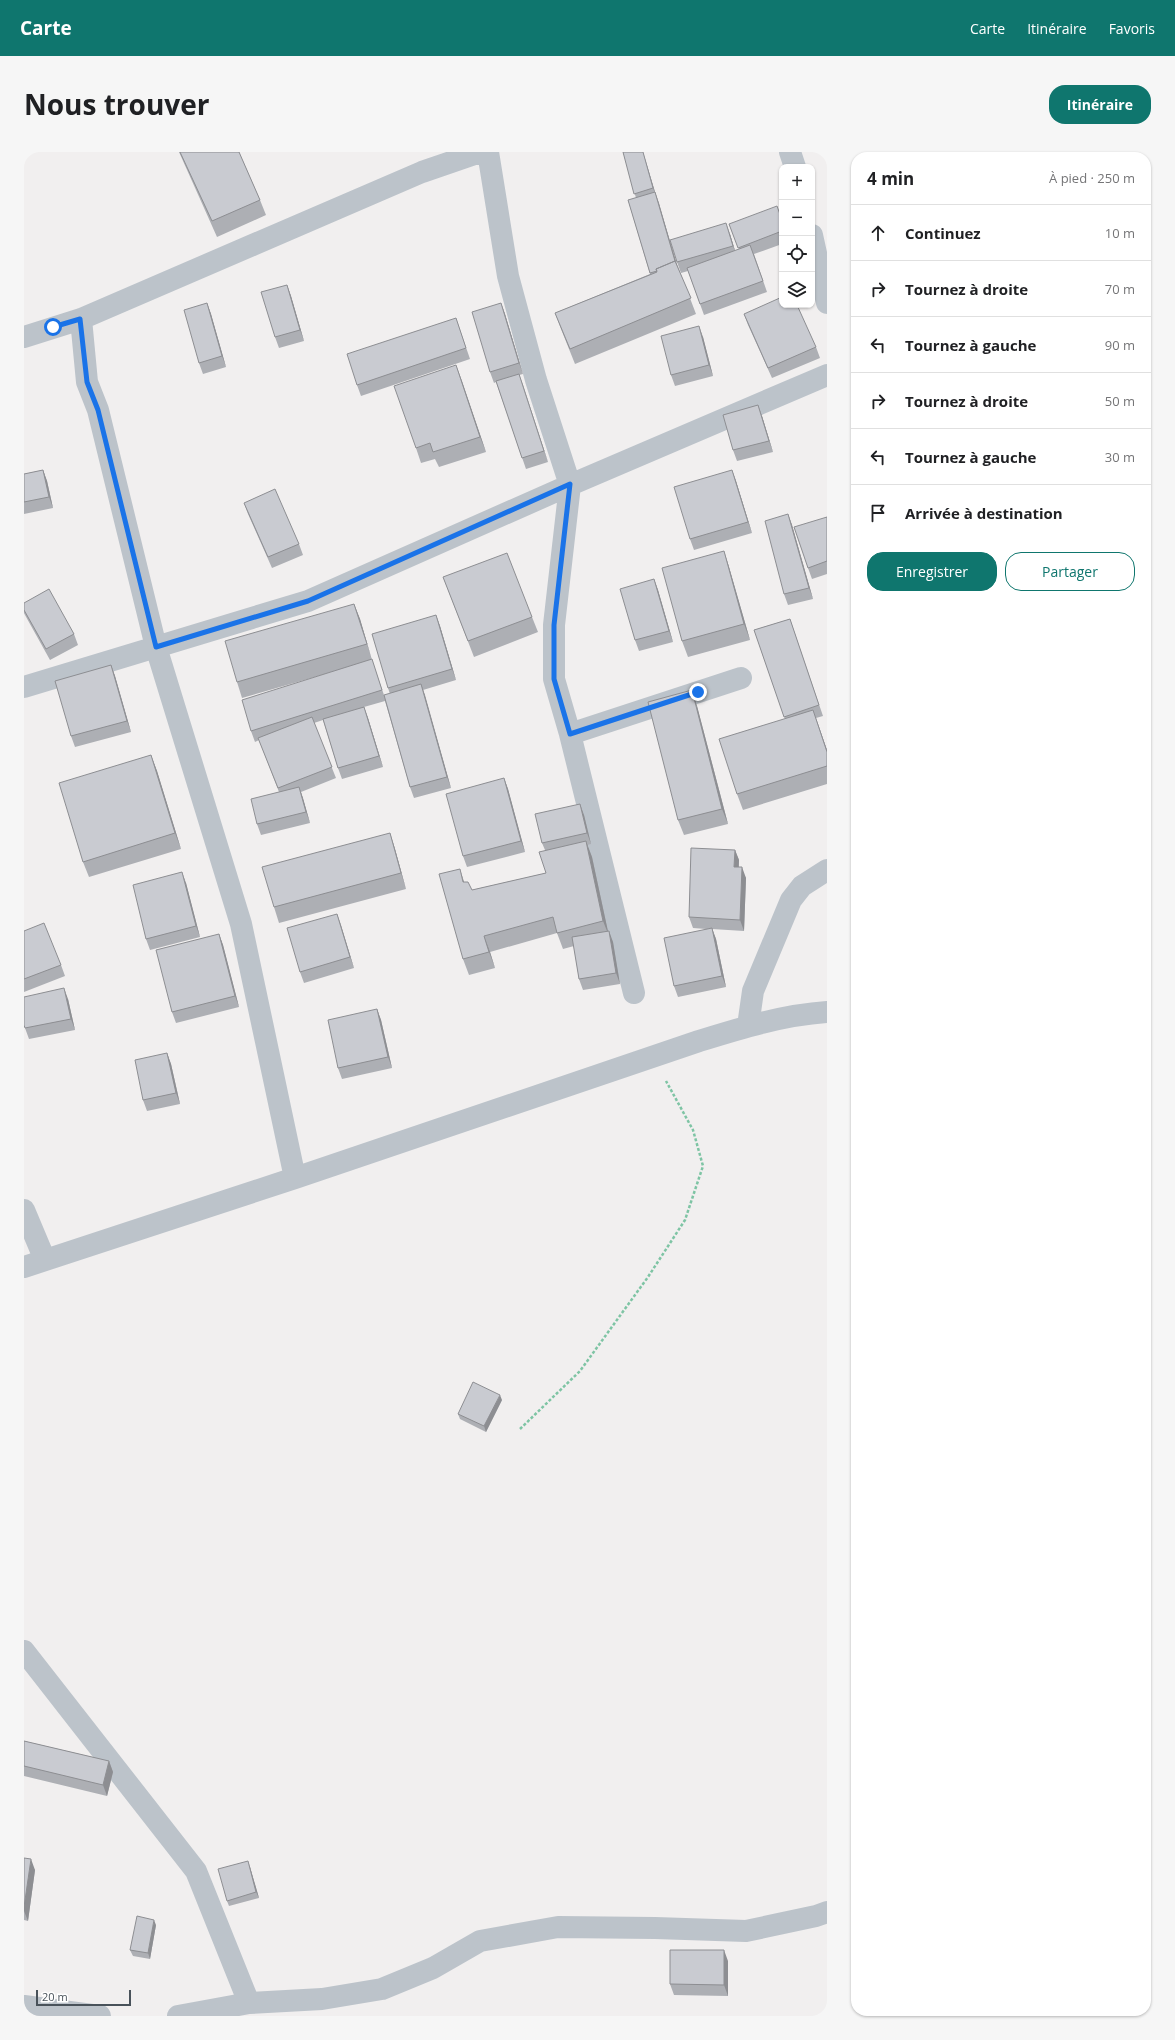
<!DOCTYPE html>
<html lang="fr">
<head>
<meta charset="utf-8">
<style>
	:root { --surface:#fff; --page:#f6f6f6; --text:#202124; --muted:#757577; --line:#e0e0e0; --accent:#0f766e }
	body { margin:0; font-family:"Open Sans",sans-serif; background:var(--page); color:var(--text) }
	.controls { position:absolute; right:12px; top:12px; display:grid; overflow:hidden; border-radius:8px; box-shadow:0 1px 3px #0004 }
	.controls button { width:36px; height:36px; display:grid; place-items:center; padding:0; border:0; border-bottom:1px solid var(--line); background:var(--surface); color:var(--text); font:20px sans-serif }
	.scale { position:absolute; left:12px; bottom:10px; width:95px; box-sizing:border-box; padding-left:4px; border:2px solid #49525a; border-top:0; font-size:11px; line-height:14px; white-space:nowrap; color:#49525a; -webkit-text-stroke:3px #fff; paint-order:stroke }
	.stop { position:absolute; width:12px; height:12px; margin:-9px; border:3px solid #1a73e8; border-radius:50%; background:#fff }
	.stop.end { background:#1a73e8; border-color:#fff; box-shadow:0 1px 4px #0008 }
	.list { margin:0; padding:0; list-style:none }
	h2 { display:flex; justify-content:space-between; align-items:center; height:52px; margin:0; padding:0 16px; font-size:17px }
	h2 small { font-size:13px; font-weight:400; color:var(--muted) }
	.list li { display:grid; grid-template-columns:26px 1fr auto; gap:12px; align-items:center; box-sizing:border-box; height:56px; padding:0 16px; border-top:1px solid var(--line) }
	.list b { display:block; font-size:15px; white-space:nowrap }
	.list em { font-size:13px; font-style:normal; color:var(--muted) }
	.actions { display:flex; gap:8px; padding:12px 16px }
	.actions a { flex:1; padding:9px 0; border:1px solid var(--accent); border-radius:16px; text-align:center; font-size:14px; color:var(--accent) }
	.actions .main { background:var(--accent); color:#fff }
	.icon { flex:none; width:22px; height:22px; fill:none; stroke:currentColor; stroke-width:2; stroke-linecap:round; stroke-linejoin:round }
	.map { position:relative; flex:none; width:803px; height:1864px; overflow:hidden; border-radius:16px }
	header { display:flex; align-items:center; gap:24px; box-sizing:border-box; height:56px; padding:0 20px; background:var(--accent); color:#fff }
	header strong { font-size:19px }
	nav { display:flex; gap:22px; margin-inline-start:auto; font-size:14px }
	.intro { display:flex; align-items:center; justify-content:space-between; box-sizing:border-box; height:96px; padding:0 24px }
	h1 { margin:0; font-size:28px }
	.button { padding:10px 18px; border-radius:16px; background:var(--accent); color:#fff; font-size:14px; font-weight:700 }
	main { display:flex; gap:24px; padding:0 24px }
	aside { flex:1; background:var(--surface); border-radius:16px; box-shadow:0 1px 3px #0004 }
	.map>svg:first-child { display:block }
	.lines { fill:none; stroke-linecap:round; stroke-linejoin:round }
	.path { stroke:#7ec4a4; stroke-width:2.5; stroke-dasharray:3 2; stroke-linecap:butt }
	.street { stroke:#bcc3ca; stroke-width:22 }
	.wall { fill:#adafb4 }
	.shaded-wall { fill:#8d8e92 }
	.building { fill:#c9cbd1; stroke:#8d8e92 }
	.route { stroke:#1a73e8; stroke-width:5 }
</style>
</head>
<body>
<header>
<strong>Carte</strong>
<nav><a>Carte</a><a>Itinéraire</a><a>Favoris</a></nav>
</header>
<div class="intro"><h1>Nous trouver</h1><a class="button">Itinéraire</a></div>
<main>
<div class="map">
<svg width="803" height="1864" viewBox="0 0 803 1864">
	<rect width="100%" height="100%" fill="#f1efef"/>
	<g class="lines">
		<path class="path" d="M496,1277l60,-58 68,-94 37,-57 18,-54 -10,-36 -27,-49"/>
		<path class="street" d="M464,0l20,124 28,104 34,105 -16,140v54l16,55 64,259
			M766,0l5,15
			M788,83l15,68
			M57,167l6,63 11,28 58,237 85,277 54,254
			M0,185l57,-18 341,-147 58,-20
			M0,535l284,-86 262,-116 257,-110
			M546,582l171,-56
			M724,874l5,-35 38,-91 11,-14 25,-16
			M0,1058l21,50
			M0,1115l271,-89 404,-137c42,-13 84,-26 128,-29
			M0,1499l172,220 53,132
			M0,1854l76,10
			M154,1864l71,-13 73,-4 60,-10 51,-21 47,-27 78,-14 97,1 91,3 70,-15 11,-4"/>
	</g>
	<path class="wall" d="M155,0h60l21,48 6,15 -49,22z
		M599,0h20l34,112 19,50 -121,50 -14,-35 -6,-16 95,-39 -22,-74 8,-2z
		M758,68v24l-28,10 13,38 -63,23 -16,-44 -7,2 -4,-11 53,-28 5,17 4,-2 -10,-25z
		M263,133l4,11 13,45 -25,7 -4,-11z
		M183,151l4,11 15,53 -23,7 -4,-11z
		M477,151l4,11 18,60 -4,1 29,87 -22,7 -30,-87 -2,1 -4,-11z
		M720,162l72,33 4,11 -48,20 -24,-53z
		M432,166l14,41 -109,37 -4,-11z
		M679,185l10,39 -38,10 -4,-11z
		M432,213l30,87 -47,15 -4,-8 -14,4 -5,-15z
		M738,264l11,36 -36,9 -4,-11z
		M19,318l4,11 6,27 -29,6v-40z
		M708,318l4,11 16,52 -58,17 -4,-11z
		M220,351l55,41 4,11 -31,13 -24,-54z
		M764,362l4,11 21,74 -25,6 -4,-11z
		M803,365v57l-15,5 -4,-11z
		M700,399l5,16 21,73 -62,17 -6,-16z
		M419,425l89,40 6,15 -64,25z
		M630,427l4,11 15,52 -34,9 -4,-11z
		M0,451l50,31 4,11 -28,15 -25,-45 -1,-2z
		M330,452l6,15 12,41 12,35 6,-1 -2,-6 48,-73 4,11 16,54 -33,10 28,98 -37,10 -4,-11 -25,-86 -21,6 4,11 15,49 -41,12 -4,-11 -15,-48 -9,3 22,55 -35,14 9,31 -49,12 -4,-11 22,-32 -20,-52 -4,2 -4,-11 81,-59 -90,26 -5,-16z
		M766,467l33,97 -7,2 11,32v34l-84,26 -6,-16 48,-75 -31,-89z
		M87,513l4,11 16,56 -56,15 -4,-11z
		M673,554l31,118 -44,11 -6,-15z
		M127,603l6,16 24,78 -92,28 -6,-15z
		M480,626l4,11 17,63 -58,15 -4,-11z
		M560,663l7,29 -4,1 5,12 16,75 5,10 7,42 -37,6 -4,-11 -5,-33 -11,3 -6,-16 -67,19 5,16 -26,7 -6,-16 1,-77 8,8 74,-17 -1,-23 -3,-7z
		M366,681l5,16 11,40 -127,34 -5,-16z
		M711,698l4,10v7l7,11 -2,53 -32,-2 4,10 10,48 -48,10 -4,-11 32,-57 -13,-1 -4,-11z
		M162,731l14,54 -50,13 -4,-11z
		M313,762l17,54 -50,15 -4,-11z
		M0,779l37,34 4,11 -41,16z
		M195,782l4,11 16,62 -63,16 -4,-11z
		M44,847l7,31 -46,9 -4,-11z
		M353,857l4,11 11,48 -50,11 -4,-11z
		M143,901l4,11 9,40 -33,7 -4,-11z
		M478,1248l-16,32 -26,-13 -2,-5z
		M0,1589l85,20 4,11 -6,24 -83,-20z
		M0,1706l11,12 -7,51 -4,-1z
		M226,1715l9,31 -30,8 -2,-5z
		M132,1773l-6,34 -17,-3 -3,-6z
		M704,1809v35l-54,-1 -4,-11z"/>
	<path class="shaded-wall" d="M619,0l14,47 -4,-11z
		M631,40l4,11 21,73 -4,-11z
		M702,71l4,11 7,23 -4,-11z
		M263,133l4,11 13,45 -4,-11z
		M183,151l4,11 15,53 -4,-11z
		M477,151l4,11 18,60 -4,-11z
		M675,174l4,11 10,39 -4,-11z
		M432,213l6,16 24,71 -6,-15z
		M495,222l4,11 25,77 -4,-11z
		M734,253l4,11 11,36 -4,-11z
		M19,318l4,11 6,27 -4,-11z
		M708,318l4,11 16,52 -4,-11z
		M764,362l4,11 21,74 -4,-11z
		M700,399l5,16 21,73 -6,-16z
		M630,427l4,11 15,52 -4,-11z
		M330,452l6,15 12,41 -5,-16z
		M412,463l4,11 16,54 -4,-11z
		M87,513l4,11 16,56 -4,-11z
		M397,532l4,11 26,93 -4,-11z
		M668,538l5,16 31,118 -6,-15z
		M340,555l4,11 15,49 -4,-11z
		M789,558l14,40v2z
		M127,603l6,16 24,78 -6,-16z
		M480,626l4,11 17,63 -4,-11z
		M275,635l4,11 7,25 -4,-11z
		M556,652l4,11 7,29 -4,-11z
		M366,681l5,16 11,40 -5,-16z
		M562,689l6,16 17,79 -6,-15z
		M711,698l4,10 -1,18 -4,-11z
		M718,715l4,11 -2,53 -4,-11z
		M436,717l5,16 -2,-3z
		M158,720l4,11 14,54 -4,-11z
		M313,762l4,11 13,43 -4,-11z
		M688,776l4,11 10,48 -4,-11z
		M585,779l4,11 7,42 -4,-11z
		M195,782l4,11 16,62 -4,-11z
		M460,784l6,16 5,16 -6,-16z
		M40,836l4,11 7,31 -4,-11z
		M353,857l4,11 11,48 -4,-11z
		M143,901l4,11 9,40 -4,-11z
		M476,1243l2,5 -16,32 -2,-6z
		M85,1609l4,11 -6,24 -4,-11z
		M7,1707l4,11 -7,51 -4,-10v-4z
		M224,1709l2,6 9,31 -3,-6z
		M130,1768l2,5 -6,34 -2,-6z
		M700,1798l4,11v35l-4,-11z"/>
	<path class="building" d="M156,0h59l21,48 -48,21z
		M599,0h20l10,36 -19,6z
		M631,40l20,69 -19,8 1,2 -7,2 -22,-73z
		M753,54l5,14v11l-44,17 -9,-24z
		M702,71l7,23 -56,16 -7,-22z
		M726,93l13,36 -63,23 -13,-36z
		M651,109l16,37 -121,51 -15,-36 102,-41 -1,-3z
		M263,133l13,45 -25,7 -14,-45z
		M758,145v8h15l19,42 -48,21 -24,-54z
		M183,151l15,53 -23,7 -15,-53z
		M477,151l18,60 -29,9 -18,-60z
		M432,166l10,30 -109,37 -10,-31z
		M675,174l10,39 -38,10 -10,-39z
		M432,213l24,72 -47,15 -3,-9 -14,5 -22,-62z
		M495,222l25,77 -22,7 -26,-77z
		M734,253l11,36 -36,9 -10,-35z
		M19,318l6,27 -25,5v-28z
		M708,318l16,52 -58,17 -16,-52z
		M251,337l24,55 -31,13 -24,-54z
		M764,362l21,74 -25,6 -19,-73z
		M803,365v44l-19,7 -14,-41z
		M700,399l20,73 -62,17 -20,-73z
		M483,401l25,64 -64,24 -25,-64z
		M630,427l15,52 -34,9 -15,-51z
		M25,437l25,45 -28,15 -22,-39v-7z
		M330,452l13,40 -130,38 -12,-41z
		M412,463l16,54 -64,19 -16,-54z
		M766,467l29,86 -35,12 -30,-87z
		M348,507l10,31 -131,41 -9,-31z
		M87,513l16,56 -56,15 -16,-55z
		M397,532l26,93 -37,10 -26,-92z
		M668,538l30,119 -44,11 -30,-118z
		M340,555l15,49 -41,12 -15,-49z
		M789,558l14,42v14l-90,28 -18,-55z
		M288,565l20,50 -54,21 -20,-50z
		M127,603l24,78 -92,29 -24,-79z
		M480,626l17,63 -58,15 -17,-62z
		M275,635l7,25 -49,12 -6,-25z
		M556,652l7,29 -45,10 -7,-29z
		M366,681l11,40 -127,34 -12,-40z
		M562,689l17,80 -46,12 -4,-16 -69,19 5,16 -26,7 -24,-85 21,-5 3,13h5l4,8 74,-17 -7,-21z
		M667,696l44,2 -1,17h8l-2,53 -51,-3z
		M158,720l14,54 -50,13 -13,-54z
		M313,762l13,43 -50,15 -13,-44z
		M20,771l17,42 -37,14v-48z
		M688,776l10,48 -48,10 -10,-48z
		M585,779l7,42 -37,6 -7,-42z
		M195,782l16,62 -63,16 -16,-62z
		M40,836l7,31 -46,9 -1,-3v-28z
		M353,857l11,48 -50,11 -10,-48z
		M143,901l9,40 -33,7 -8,-40z
		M449,1230l27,13 -16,31 -26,-12z
		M0,1589l85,20 -6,24 -79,-19z
		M0,1706l7,1 -7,48z
		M224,1709l8,31 -29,9 -9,-32z
		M113,1764l17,4 -6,33 -18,-3z
		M646,1798h54v35l-54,-1z"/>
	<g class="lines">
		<path class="route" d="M29,175l27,-8 7,63 11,28 58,237 152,-46 262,-117 -16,141v54l16,55 128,-42"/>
	</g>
</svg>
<div class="controls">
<button>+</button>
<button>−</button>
<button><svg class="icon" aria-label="locate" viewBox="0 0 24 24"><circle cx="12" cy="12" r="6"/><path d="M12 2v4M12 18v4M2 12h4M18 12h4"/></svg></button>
<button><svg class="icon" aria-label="layers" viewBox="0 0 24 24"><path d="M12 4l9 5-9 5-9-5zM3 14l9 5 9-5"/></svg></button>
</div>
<div class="scale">20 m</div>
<div class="stop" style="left:29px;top:175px"></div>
<div class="stop end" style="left:674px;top:540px"></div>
</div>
<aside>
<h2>4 min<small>À pied · 250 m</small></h2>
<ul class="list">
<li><svg class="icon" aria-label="ahead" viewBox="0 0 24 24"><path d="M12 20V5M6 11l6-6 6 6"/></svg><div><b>Continuez</b></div><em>10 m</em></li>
<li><svg class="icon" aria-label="right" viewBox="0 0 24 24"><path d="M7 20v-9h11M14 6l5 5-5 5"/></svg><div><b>Tournez à droite</b></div><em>70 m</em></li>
<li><svg class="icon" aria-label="left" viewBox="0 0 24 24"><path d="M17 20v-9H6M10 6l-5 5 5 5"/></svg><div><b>Tournez à gauche</b></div><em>90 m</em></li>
<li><svg class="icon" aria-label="right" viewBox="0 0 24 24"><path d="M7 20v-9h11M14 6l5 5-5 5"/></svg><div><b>Tournez à droite</b></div><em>50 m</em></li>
<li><svg class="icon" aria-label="left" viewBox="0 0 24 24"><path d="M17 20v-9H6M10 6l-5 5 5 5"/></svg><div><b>Tournez à gauche</b></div><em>30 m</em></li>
<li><svg class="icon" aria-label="arrive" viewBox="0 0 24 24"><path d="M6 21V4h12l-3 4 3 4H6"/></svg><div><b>Arrivée à destination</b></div></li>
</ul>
<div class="actions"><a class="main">Enregistrer</a><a>Partager</a></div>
</aside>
</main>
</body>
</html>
